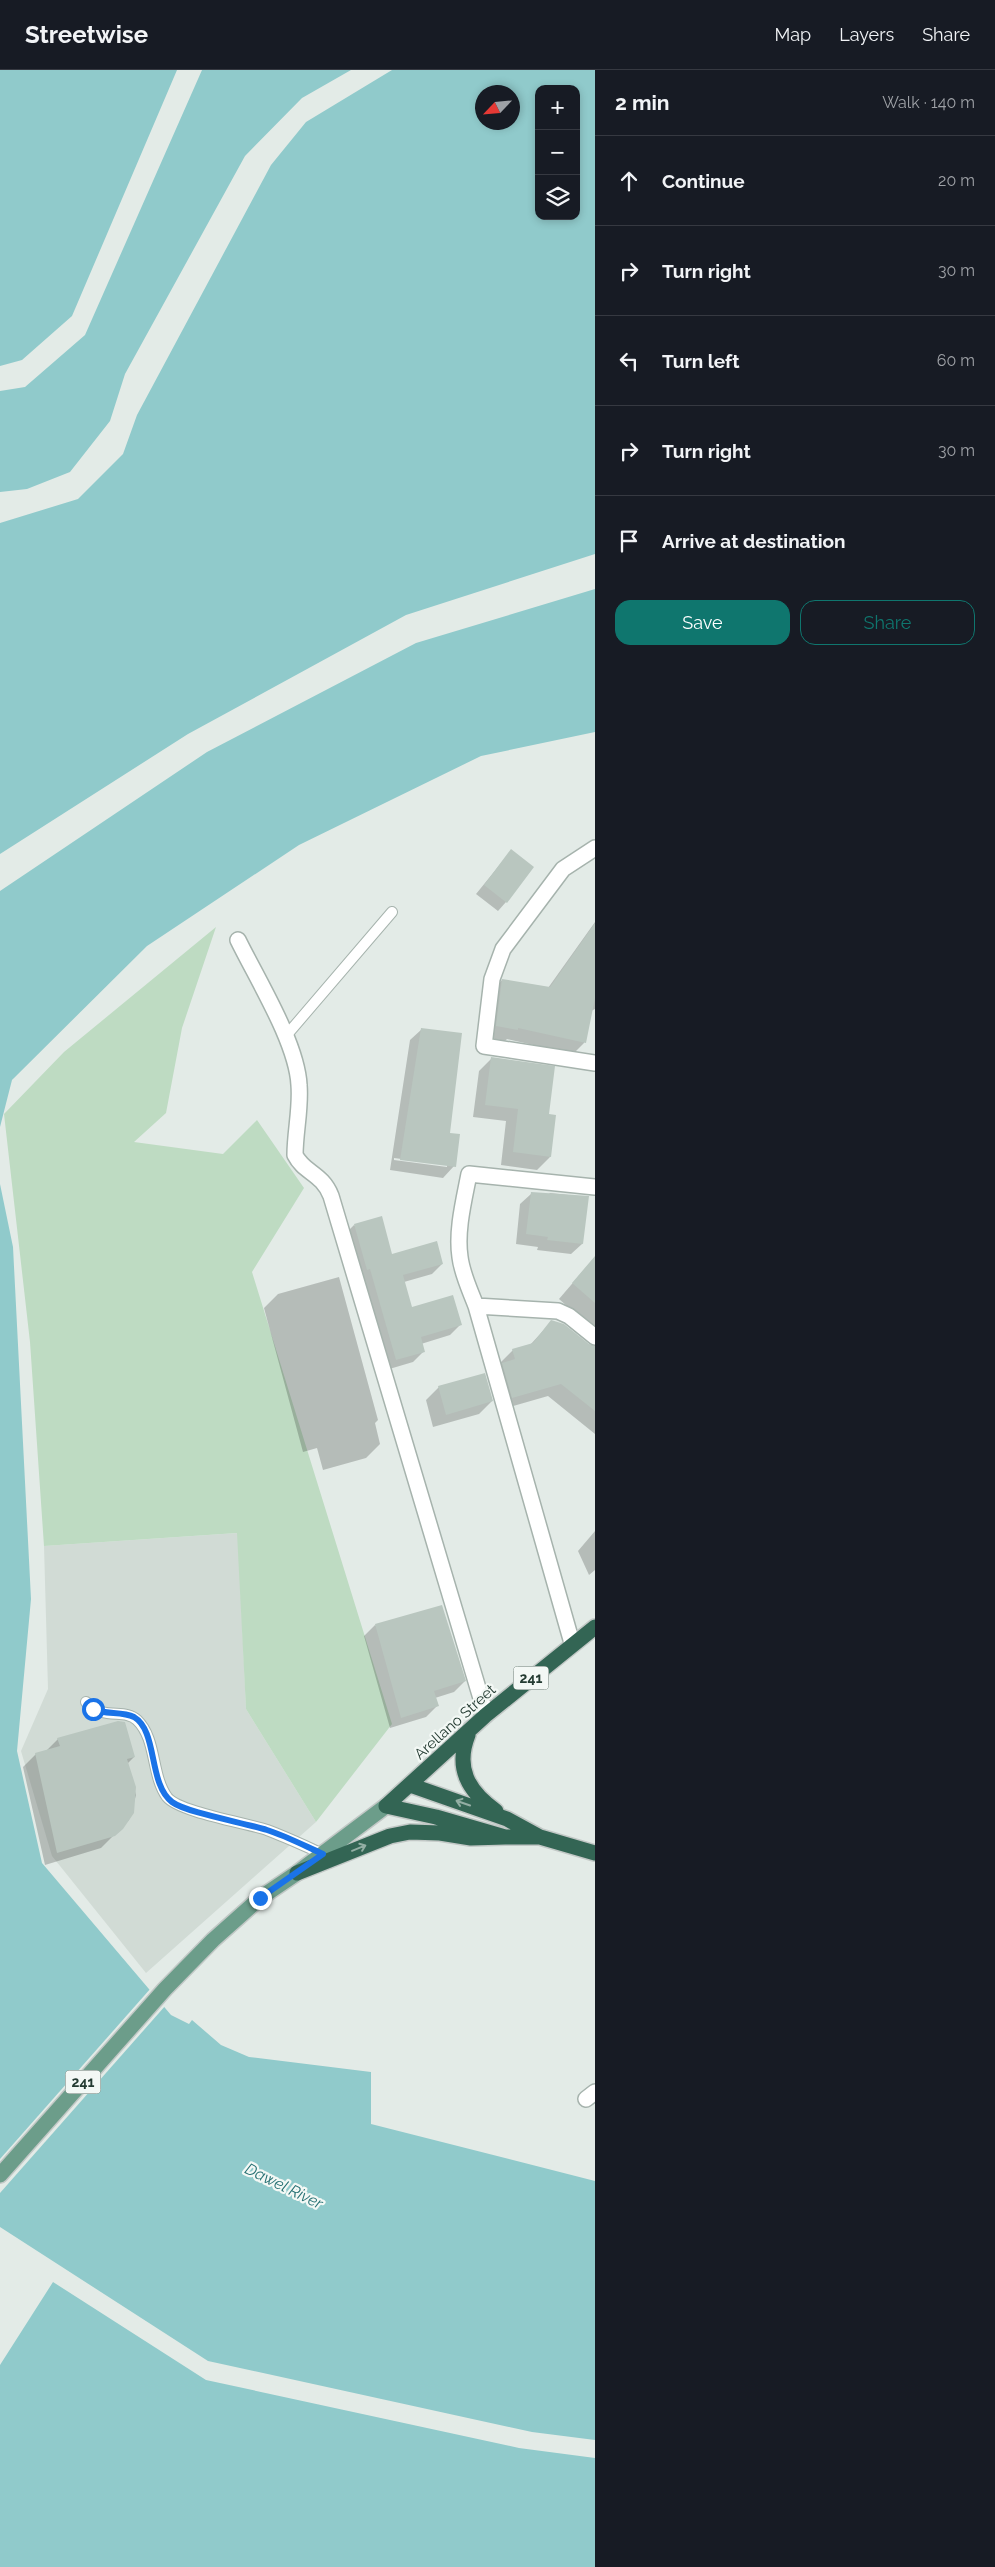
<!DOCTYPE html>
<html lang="en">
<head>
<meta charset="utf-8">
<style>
	:root { --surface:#171b24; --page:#20242c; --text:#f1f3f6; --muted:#9ea1a6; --line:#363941; --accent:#0f766e }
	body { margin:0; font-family:Raleway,sans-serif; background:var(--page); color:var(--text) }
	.controls { position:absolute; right:15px; top:15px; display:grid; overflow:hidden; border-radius:10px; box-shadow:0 2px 8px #0003 }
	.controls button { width:45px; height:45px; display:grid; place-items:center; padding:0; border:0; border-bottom:1px solid var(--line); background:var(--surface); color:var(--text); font:25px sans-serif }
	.compass { position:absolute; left:475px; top:15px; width:45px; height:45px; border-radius:50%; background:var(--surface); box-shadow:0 2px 8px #0003; rotate:244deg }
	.stop { position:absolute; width:15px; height:15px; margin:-11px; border:4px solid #1a73e8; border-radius:50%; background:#fff }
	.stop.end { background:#1a73e8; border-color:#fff; box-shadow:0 1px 5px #0008 }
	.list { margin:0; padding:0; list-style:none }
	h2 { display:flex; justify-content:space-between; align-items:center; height:65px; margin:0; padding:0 20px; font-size:21px }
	h2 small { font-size:16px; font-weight:400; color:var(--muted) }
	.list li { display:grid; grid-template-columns:32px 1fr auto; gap:15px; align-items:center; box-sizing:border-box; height:90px; padding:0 20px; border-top:1px solid var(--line) }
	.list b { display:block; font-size:19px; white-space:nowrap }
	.list em { font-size:16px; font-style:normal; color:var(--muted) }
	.actions { display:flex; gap:10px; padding:15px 20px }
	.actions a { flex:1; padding:11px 0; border:1px solid var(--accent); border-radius:15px; text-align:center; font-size:18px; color:var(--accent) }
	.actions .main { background:var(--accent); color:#fff }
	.icon { flex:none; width:28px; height:28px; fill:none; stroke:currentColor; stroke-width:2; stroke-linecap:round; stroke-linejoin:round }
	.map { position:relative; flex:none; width:595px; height:2497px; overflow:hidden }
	header { display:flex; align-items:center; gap:30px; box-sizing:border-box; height:70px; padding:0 25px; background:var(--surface); border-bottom:1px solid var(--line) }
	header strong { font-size:24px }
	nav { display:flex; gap:28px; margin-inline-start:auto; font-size:18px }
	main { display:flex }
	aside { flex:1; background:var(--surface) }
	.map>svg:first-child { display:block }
	.built { fill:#d1dbd5 }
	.green { fill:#bedbc2 }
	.water { fill:#90cacb; fill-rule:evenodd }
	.pier { fill:#e3ebe7 }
	.shadow { fill:#0003; fill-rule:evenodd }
	.building { fill:#b9c6bf }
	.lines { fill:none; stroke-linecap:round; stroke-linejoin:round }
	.lane-casing { stroke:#a6b3ad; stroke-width:12 }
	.street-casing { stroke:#a6b3ad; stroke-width:18 }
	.primary-casing { stroke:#c2c8c6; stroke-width:18 }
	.highway-casing { stroke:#c2c8c6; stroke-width:18 }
	.lane { stroke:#fff; stroke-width:10 }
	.street { stroke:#fff; stroke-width:15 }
	.primary { stroke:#6c9d8a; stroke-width:15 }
	.highway { stroke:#336554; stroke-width:15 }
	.oneway { stroke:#93aea4 }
	.route { stroke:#1a73e8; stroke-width:6 }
	.labels { text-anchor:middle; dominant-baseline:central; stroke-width:4.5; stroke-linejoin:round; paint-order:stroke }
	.shield { fill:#f3f8f5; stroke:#62746c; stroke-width:1 }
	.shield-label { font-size:14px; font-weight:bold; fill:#243b32 }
	.street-label { font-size:15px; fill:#243b32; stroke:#f3f8f5 }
	.water-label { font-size:16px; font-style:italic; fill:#246f72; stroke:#f3f8f5 }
</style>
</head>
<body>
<header>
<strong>Streetwise</strong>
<nav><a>Map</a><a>Layers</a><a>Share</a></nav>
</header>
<main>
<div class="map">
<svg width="595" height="2497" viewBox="0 0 595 2497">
	<rect width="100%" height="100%" fill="#e3ebe7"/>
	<path class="built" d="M238,1463l8,176 70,113 -170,151 -94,-117 -31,-105 27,-62 -4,-143z"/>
	<path class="green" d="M216,857l-34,101 -16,85 -32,29 89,12 34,-34 47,68 -52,84 140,452 -76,98 -70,-113 -9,-176 -193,13 -14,-204 -26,-228 60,-62z"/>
	<path class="water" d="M0,0h177l-105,246 -50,44 -22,6z
		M202,0h149l-49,28 -57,58 -120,218 -15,47 -40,51 -43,17 -27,3v-101l25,-4 60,-52z
		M392,0h203v484l-189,61 -218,119 -188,120v-331l78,-24 45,-45 14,-39 134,-250 35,-43zM539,19h37v127h-37zM482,22h30v30h-30z
		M595,519v143l-114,24 -182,89 -152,101 -135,134 -12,47v-236l207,-139 209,-109z
		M0,1114l13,63 18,352 -14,152 25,112 129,152 18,9 3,-4 29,25 28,12 122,15v52l224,57v259l-63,-8 -324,-71 -208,-134z
		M53,2212l153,98 313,68 76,10v109h-595v-202z"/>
	<path class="pier" d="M151,1918l15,17 -166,188v-34z"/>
	<path class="shadow" d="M511,781l-5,51 -8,9 -22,-17z
		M595,852v87l-4,2 -7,32 -11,11 -66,-15 -2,2 -20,-4 6,-45 11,-12 46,8z
		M422,959l32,137 -11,12 -53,-8 20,-130zM394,1088l53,7v2l-53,-7z
		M492,988l56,57 7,1 -5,41 -13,13 -36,-5 5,-44 -33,-4 6,-46z
		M550,1123l37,4 -5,47 -11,10 -34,-4 1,-3 -22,-3 4,-40 11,-10 16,2z
		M354,1155l38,31 50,8 -10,10 -28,8 7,27 49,16 -10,10 -29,9 3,7 -11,11 -27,8 -42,-135z
		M595,1187v74l-36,-32z
		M339,1207l39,143 -3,3 5,21 -14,14 -43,12 -6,-22 -14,4 -39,-144 14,-14z
		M552,1251l37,25 6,1v87l-47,-38 -49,14 1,-47 13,-13 17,-5z
		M439,1317l53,14 -13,13 -46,13 -7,-27z
		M595,1461v39l-6,5 -11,-24z
		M375,1555l90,56 -11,11 -19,6 2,8 -11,11 -36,11 -26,-92z
		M58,1669l76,18 -7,7 9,31 -7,25 -28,28 -56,17 -22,-98 13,-13 10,-3z"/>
	<path class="building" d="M511,779l23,18 -27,36 -23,-18z
		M595,853v75l-9,45 -68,-15v2l-22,-4 6,-47 48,8z
		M421,958l41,5 -12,100 10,1 -4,33 -56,-7z
		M491,987l64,9 -6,48 7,1 -5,42 -38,-5 5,-43 -33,-4z
		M531,1122l58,4 -6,48 -36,-4 1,-3 -22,-3z
		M382,1146l10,38 45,-13 6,23 -40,11 9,32 41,-12 9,30 -41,12 4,15 -29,8 -26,-91 -3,1 -13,-46z
		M595,1186v47l-23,-20z
		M551,1250l13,4 25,20 6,2v65l-34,-27 -49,14 -10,-35 13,-4 -3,-10 21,-6z
		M485,1303l8,28 -47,14 -8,-29z
		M442,1535l24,76 -32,10 5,15 -38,12 -26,-94z
		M118,1651l7,1 10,35 -8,2 9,28 -2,26 -11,16 -8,7 -58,17 -22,-100 25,-7 -3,-8z"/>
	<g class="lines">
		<g class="lane-casing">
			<path id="lane" d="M285,967l107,-125
				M86,1632c18,19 38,6 51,18 20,19 14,55 30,77 12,15 79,26 100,33 19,7 38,16 56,24"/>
		</g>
		<g class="street-casing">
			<path id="street" d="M595,778l-32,21 -60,80 -11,30 -8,67 111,17
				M238,870c19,39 59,103 61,145 2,23 -4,47 -4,70 9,18 27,18 36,41l155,519
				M476,1236l82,5 11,5 26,21
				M572,1573l-96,-337c-6,-16 -14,-32 -16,-49 -4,-26 4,-57 9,-83l126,13
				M586,2029l9,-7"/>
		</g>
		<g class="primary-casing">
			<path id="primary" d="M0,2105l165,-186 48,-49 47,-42 37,-25 89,-67"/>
		</g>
		<g class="highway-casing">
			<path id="highway" d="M468,1665c-13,33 0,56 28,76
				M410,1715l97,34 33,18 55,16
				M386,1736l100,-91 109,-88
				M386,1736l50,11 69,20h33
				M297,1803l93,-37 20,-4 30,1 31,5 34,-1"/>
		</g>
		<use href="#lane" class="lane"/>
		<use href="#street" class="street"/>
		<use href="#primary" class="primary"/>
		<use href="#highway" class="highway"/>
	</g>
	<defs><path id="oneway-shaft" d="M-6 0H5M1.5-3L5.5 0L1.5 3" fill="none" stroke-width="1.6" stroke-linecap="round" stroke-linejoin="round" transform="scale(1.25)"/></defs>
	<g class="oneway">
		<use href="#oneway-shaft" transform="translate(463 1733) rotate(-161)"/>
		<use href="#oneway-shaft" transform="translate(359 1778) rotate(-22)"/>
	</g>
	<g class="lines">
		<path class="route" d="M93,1639c12,6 29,2 41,8 24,14 14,67 38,85 15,11 74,21 95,28 19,6 38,16 56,24l-63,44"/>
	</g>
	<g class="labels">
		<g class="shield">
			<rect x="513.5" y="1596.5" width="35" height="23" rx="4"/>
			<rect x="65.5" y="2000.5" width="35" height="23" rx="4"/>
		</g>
		<g class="shield-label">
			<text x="531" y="1608">241</text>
			<text x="83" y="2012">241</text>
		</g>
		<g class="street-label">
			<text transform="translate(455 1652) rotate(-42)">Arellano Street</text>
		</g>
		<g class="water-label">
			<text transform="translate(284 2116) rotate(26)">Dawel River</text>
		</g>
	</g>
</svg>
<div class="controls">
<button>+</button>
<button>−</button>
<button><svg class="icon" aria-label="layers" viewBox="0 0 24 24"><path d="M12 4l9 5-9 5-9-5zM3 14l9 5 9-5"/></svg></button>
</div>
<svg class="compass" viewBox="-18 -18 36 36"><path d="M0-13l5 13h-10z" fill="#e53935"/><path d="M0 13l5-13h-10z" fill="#9ea1a6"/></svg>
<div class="stop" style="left:93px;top:1639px"></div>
<div class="stop end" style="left:260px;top:1828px"></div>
</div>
<aside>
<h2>2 min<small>Walk · 140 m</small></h2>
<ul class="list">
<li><svg class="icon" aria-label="ahead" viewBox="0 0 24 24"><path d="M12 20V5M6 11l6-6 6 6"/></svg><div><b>Continue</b></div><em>20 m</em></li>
<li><svg class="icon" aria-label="right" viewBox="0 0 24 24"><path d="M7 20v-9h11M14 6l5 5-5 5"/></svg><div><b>Turn right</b></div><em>30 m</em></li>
<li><svg class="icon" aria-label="left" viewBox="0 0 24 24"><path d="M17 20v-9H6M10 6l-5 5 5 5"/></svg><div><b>Turn left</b></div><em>60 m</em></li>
<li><svg class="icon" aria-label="right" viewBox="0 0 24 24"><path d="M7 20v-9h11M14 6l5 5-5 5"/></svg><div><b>Turn right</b></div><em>30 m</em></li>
<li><svg class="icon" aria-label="arrive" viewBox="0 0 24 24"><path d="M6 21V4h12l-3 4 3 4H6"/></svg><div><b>Arrive at destination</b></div></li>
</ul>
<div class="actions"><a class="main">Save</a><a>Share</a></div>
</aside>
</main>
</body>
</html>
